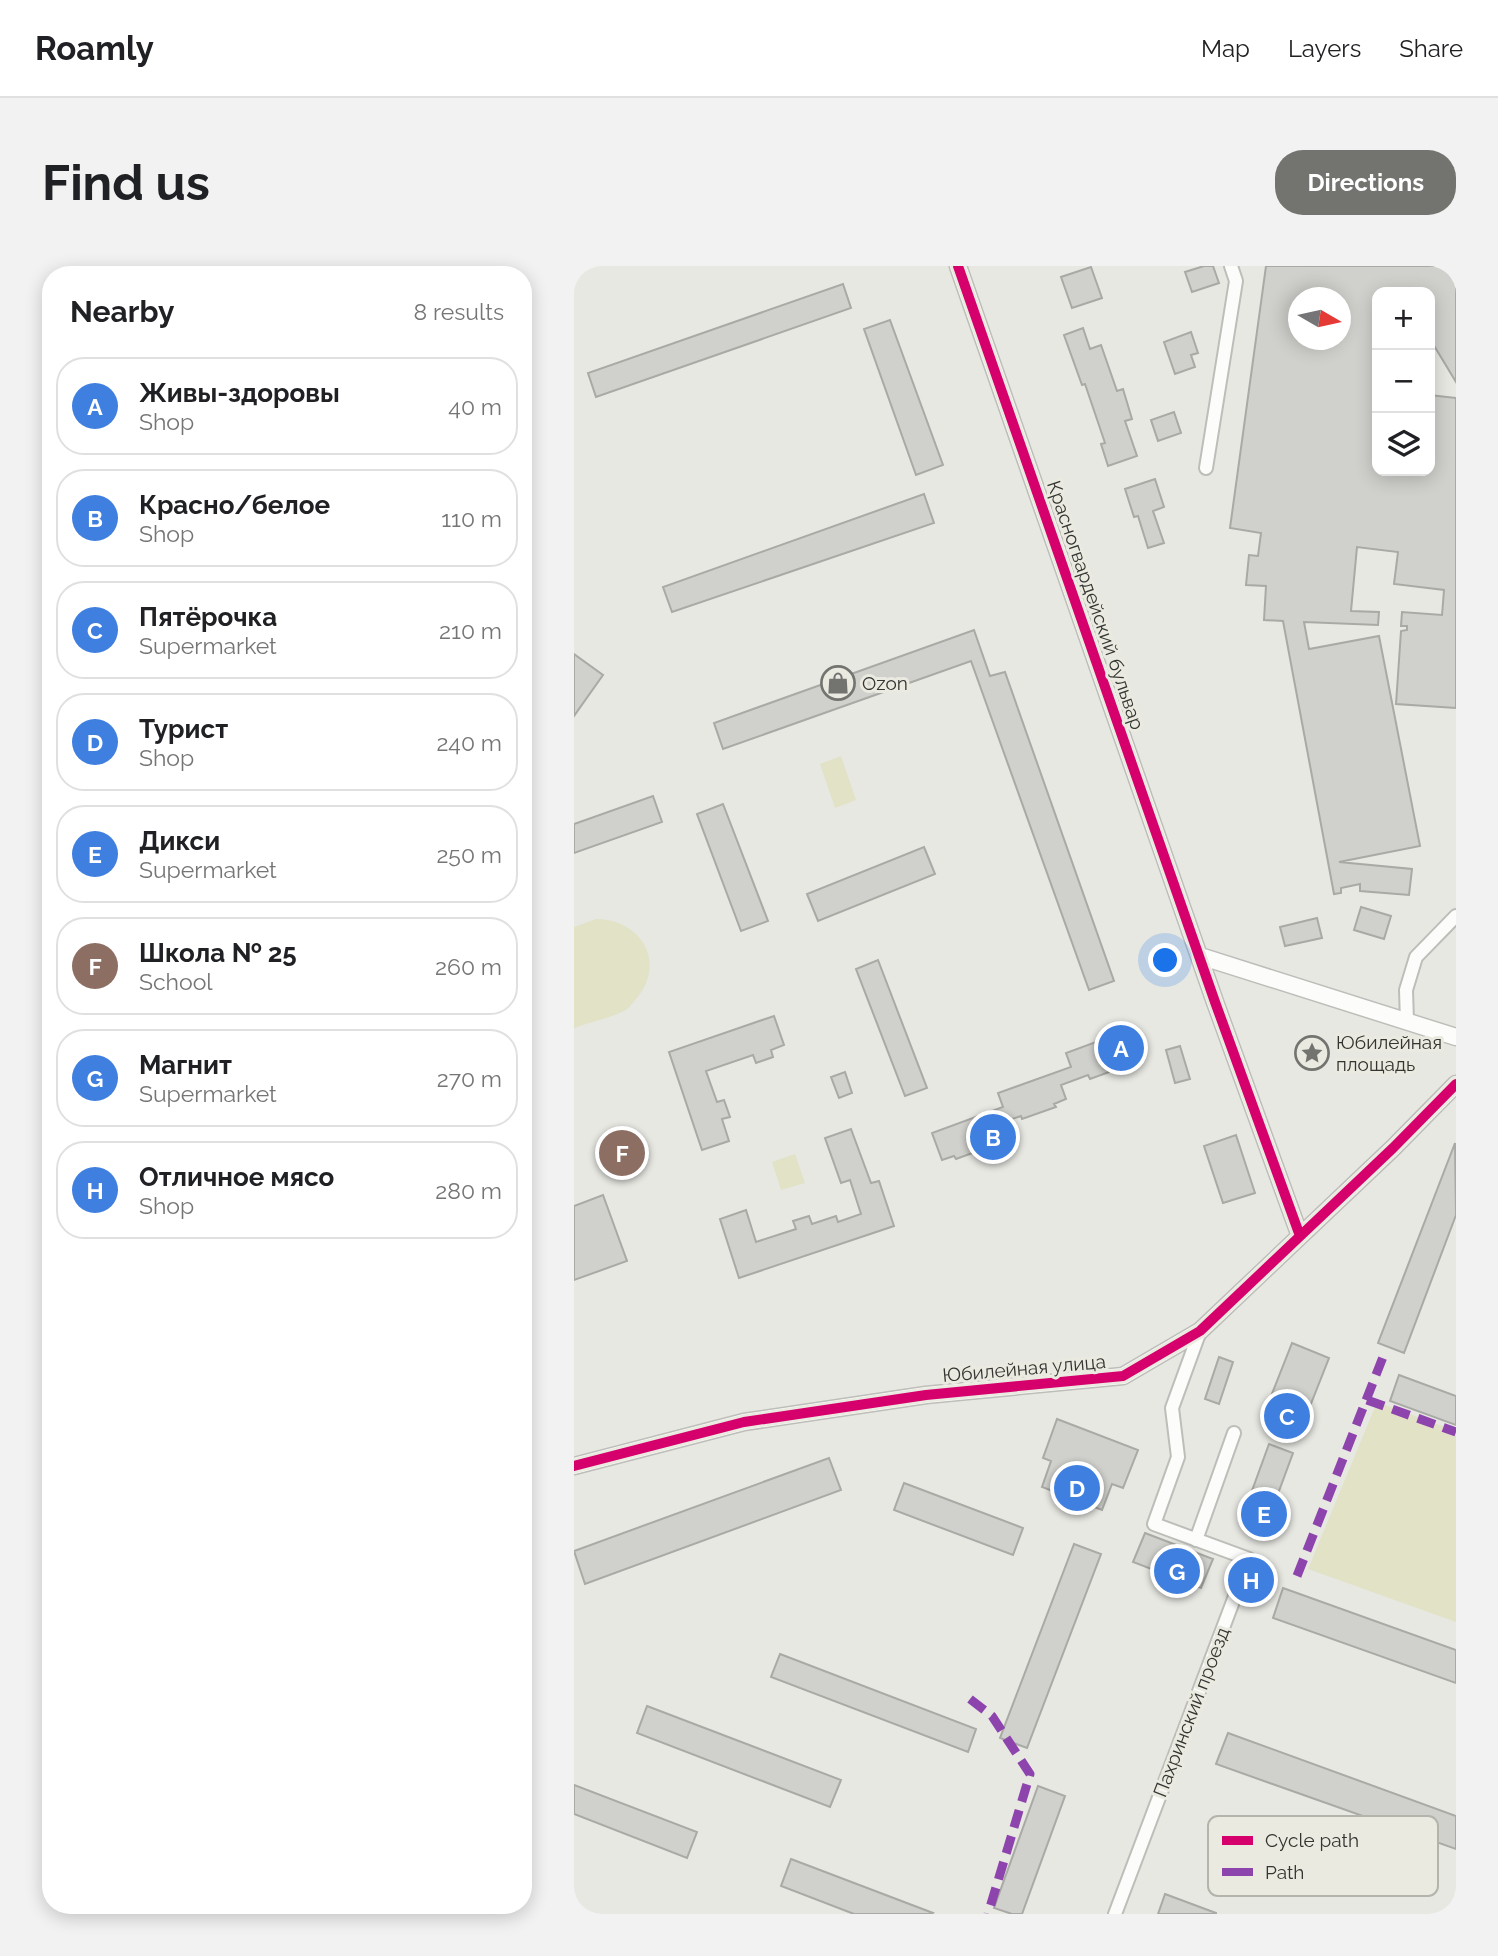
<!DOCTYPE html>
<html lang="en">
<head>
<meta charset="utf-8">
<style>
	:root { --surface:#fff; --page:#f2f2f2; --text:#202124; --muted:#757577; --line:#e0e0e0; --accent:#73746f }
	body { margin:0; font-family:Raleway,sans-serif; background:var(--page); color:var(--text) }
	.controls { position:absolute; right:21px; top:21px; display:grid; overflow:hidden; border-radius:14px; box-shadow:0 4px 18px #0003 }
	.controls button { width:63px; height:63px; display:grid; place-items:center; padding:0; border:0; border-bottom:2px solid var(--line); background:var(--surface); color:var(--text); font:35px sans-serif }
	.compass { position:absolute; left:714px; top:21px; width:63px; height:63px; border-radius:50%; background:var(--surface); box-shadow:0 4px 18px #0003; rotate:99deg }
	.you { position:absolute; left:592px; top:695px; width:24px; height:24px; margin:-18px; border:5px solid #fff; border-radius:50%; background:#1a73e8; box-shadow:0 0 0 10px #1a73e833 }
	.badge { display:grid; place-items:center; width:46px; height:46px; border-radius:50%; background:var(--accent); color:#fff; font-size:23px; font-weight:700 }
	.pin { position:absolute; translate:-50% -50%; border:4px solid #fff; box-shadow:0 2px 7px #0006 }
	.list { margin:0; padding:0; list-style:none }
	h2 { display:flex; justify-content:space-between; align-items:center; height:91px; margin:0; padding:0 28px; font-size:30px }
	h2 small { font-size:23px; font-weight:400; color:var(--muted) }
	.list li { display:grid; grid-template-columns:46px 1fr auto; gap:21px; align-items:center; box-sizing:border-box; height:98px; margin:0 14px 14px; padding:0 14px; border:2px solid var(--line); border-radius:28px }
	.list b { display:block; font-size:26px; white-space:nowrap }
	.list p { margin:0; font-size:23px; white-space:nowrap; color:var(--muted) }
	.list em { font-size:23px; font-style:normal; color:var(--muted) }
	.icon { flex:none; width:38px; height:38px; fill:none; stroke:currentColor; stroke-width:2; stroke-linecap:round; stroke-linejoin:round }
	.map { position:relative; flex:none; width:882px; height:1648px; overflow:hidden; border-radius:28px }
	header { display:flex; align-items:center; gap:42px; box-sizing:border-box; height:98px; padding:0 35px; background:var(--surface); border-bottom:2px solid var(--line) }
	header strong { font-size:33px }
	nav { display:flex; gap:38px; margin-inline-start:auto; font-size:24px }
	.intro { display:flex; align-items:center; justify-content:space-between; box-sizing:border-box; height:168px; padding:0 42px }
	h1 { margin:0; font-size:49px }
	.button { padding:18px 32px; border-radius:28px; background:var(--accent); color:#fff; font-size:24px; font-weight:700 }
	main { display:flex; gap:42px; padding:0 42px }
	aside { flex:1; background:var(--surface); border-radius:28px; box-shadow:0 4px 18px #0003 }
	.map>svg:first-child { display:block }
	.green { fill:#e1e2c6 }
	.building { fill:#d0d0cc; stroke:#a9a9a5; stroke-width:2; fill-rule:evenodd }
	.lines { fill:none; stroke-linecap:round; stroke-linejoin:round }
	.minor-casing { stroke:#bdbdb9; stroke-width:16 }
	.tertiary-casing { stroke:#bdbdb9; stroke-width:19 }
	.minor { stroke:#fcfcfb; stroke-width:12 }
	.tertiary { stroke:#fcfcfb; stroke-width:16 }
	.quiet { stroke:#8e44ad; stroke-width:9; stroke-dasharray:18 9; stroke-linecap:butt }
	.cycleway-casing { stroke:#eaeae1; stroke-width:15 }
	.cycleway { stroke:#d6006c; stroke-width:10 }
	.labels { text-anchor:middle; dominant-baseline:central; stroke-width:6; stroke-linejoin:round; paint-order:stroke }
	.street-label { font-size:19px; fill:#343531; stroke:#eaeae1 }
	.poi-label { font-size:19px; fill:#343531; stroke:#eaeae1; text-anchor:start }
	.key { fill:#eaeae1; stroke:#b3b4ac; stroke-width:2 }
	.key-label { font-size:19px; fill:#343531 }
</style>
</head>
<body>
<header>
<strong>Roamly</strong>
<nav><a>Map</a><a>Layers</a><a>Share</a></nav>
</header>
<div class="intro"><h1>Find us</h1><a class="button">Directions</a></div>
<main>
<aside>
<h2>Nearby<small>8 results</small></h2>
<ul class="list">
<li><span class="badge" style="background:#3f7fe0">A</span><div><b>Живы-здоровы</b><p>Shop</p></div><em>40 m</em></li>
<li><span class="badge" style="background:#3f7fe0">B</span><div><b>Красно/белое</b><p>Shop</p></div><em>110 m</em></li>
<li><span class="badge" style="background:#3f7fe0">C</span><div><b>Пятёрочка</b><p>Supermarket</p></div><em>210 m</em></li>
<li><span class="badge" style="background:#3f7fe0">D</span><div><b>Турист</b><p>Shop</p></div><em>240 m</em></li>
<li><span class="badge" style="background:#3f7fe0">E</span><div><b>Дикси</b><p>Supermarket</p></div><em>250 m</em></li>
<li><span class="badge" style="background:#8d6e63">F</span><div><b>Школа № 25</b><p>School</p></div><em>260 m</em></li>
<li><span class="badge" style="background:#3f7fe0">G</span><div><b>Магнит</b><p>Supermarket</p></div><em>270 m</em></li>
<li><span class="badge" style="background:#3f7fe0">H</span><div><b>Отличное мясо</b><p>Shop</p></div><em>280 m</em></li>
</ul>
</aside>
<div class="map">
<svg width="882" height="1648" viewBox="0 0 882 1648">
	<rect width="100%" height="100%" fill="#e8e8e3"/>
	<path class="green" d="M267,490l15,44 -21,8 -15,-44z
		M22,653c44,0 71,42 41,79 -3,3 -7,9 -11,12 -15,8 -36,12 -52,18v-101z
		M221,888l10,29 -24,7 -9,-28z
		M803,1136l79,29v191l-148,-53z"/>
	<path class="building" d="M630,0h9l6,17 -27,9 -7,-20z
		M692,0h190v116l-26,-43v-47h-53v179h53v-76l26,3v310l-60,-4 5,-73 6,-1v-4h-6l1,-14 40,3 2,-25 -50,-6 4,-32 -41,-5 -6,64 28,1 -1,13 -74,-3 5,27 70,-13 41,210 -81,16 73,7 -3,26 -49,-4v-7l-19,4v5l-7,1 -51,-273 -19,-1 2,-34 -20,-1 3,-30 9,1 3,-23 -31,-5zM724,32h42v42h-42z
		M517,1l11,31 -30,10 -11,-31z
		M269,18l8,24 -255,89 -8,-24z
		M316,54l53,145 -27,10 -52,-146z
		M509,62l7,21 11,-4 16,46 6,-2 9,30 -7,2 12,35 -29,10 -7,-22 4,-1 -20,-59 -3,1 -18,-50z
		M617,66l7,21 -7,2 4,12 -20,7 -11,-32z
		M600,146l7,21 -23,8 -7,-21z
		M581,213l9,28 -11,4 11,32 -16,5 -10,-32 -4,1 -9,-28z
		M350,228l10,29 -262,89 -9,-25z
		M400,364l16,46 15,-4 109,309 -25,9 -118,-329 -248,88 -9,-26z
		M0,388l29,21 -29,41z
		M79,530l9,26 -88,31v-29z
		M149,538l45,117 -27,10 -44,-117z
		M350,581l11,27 -117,47 -11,-27z
		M787,641l30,9 -7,23 -30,-9z
		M743,652l5,20 -37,8 -5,-19z
		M304,694l49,128 -22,8 -49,-127z
		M200,750l10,29 -13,5 2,7 -17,6 -3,-8 -47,16 11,31 7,-2 6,17 -8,2 7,22 -27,9 -33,-98z
		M549,766l10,27 -12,4 2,4 -33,12 -2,-4 -27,10 5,14 -12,5 2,3 -34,12 -1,-3 -27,9 5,14 -12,5 2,3 -33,12 -2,-3 -12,4 -10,-27 71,-26 -5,-14 73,-26 -5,-14z
		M606,780l10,33 -15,4 -9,-33z
		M271,806l7,21 -13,5 -8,-21z
		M277,863l20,54 8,-2 15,45 -155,52 -19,-59 26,-9 10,32 40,-13 -3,-8 16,-5 3,8 24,-8 2,6 23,-8 -11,-34 -9,3 -16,-45z
		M662,869l19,58 -32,10 -19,-57z
		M881,877l1,72 -52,138 -26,-10z
		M29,929l24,66 -53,19v-74z
		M718,1077l37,15 -26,66 -37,-15z
		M645,1091l14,5 -14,42 -14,-5z
		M825,1109l57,21v29l-66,-24z
		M483,1153l81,31 -15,38 -11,-4 -10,26 -60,-23 9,-26 -8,-3z
		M695,1178l24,9 -24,65 -24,-8z
		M255,1192l12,32 -256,94 -11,-33z
		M330,1217l119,45 -10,27 -119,-45z
		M571,1267l68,26 -12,29 -68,-26z
		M500,1278l27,10 -74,194 -27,-10z
		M709,1322l173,62v33l-183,-65z
		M206,1388l196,75 -8,23 -197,-75z
		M73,1440l194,74 -11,27 -193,-74z
		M654,1467l228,83v33l-240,-85z
		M0,1519l123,47 -10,26 -113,-44z
		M464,1520l27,10 -43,118h-10l-18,-6z
		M217,1593l142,54 -1,1h-78l-73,-28z
		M591,1628l51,19v1h-58z"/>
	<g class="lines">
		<g class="minor-casing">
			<path id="minor" d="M632,202l30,-187 -5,-15
				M833,755l-1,-31 10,-33 40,-41
				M622,1274l38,-107
				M541,1648l134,-355 -95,-35 24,-67 -6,-49 28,-77"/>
		</g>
		<g class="tertiary-casing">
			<path id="tertiary" d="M384,0l257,736 85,234
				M626,690l256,81
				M0,1200l170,-44 182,-27 197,-19 77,-45 193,-183 63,-64"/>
		</g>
		<use href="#minor" class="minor"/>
		<use href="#tertiary" class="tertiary"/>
		<path class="quiet" d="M793,1134l89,32
			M723,1310l88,-224
			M396,1433l22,17 38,58 -42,140"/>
		<g class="cycleway-casing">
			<path id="cycleway" d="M384,0l257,736 85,234
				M0,1200l170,-44 182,-27 197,-19 77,-45 193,-183 63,-64"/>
		</g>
		<use href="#cycleway" class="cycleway"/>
	</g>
	<defs>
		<g id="shop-ring" transform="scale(1.75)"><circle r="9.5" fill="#eaeae1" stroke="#73746f" stroke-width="1.5"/><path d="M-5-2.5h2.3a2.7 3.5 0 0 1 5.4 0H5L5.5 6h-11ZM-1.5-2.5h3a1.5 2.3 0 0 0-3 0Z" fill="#73746f"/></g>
		<g id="sight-ring" transform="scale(1.75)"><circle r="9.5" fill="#eaeae1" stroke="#73746f" stroke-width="1.5"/><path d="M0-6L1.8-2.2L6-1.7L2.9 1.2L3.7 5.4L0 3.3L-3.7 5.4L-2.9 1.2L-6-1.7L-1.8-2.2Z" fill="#73746f"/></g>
	</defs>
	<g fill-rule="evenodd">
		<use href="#shop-ring" x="264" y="417"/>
		<use href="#sight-ring" x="738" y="787"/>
	</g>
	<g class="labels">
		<g class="street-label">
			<text transform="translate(522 339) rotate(71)">Красногвардейский бульвар</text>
			<text transform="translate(450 1102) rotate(-5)">Юбилейная улица</text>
			<text transform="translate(617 1446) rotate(-69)">Пахринский проезд</text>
		</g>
		<g class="poi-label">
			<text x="288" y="417">Ozon</text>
			<text x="762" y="776">Юбилейная<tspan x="762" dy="22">площадь</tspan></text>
		</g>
	</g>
	<rect x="634" y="1550" width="230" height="80" rx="10" class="key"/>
	<rect x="648" y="1570" width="31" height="9" fill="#d6006c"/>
	<rect x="648" y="1602" width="31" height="8" fill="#8e44ad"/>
	<g class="key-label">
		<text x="691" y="1581">Cycle path</text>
		<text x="691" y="1613">Path</text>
	</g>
</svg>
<div class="controls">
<button>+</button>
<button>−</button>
<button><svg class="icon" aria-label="layers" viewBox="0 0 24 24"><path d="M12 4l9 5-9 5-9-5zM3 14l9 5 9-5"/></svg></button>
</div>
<svg class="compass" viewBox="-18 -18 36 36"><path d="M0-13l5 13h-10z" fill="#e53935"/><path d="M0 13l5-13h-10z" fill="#757577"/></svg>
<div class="you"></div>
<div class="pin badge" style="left:547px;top:782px;background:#3f7fe0">A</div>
<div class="pin badge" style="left:419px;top:871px;background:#3f7fe0">B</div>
<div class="pin badge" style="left:713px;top:1150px;background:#3f7fe0">C</div>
<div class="pin badge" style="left:503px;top:1222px;background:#3f7fe0">D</div>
<div class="pin badge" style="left:690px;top:1248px;background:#3f7fe0">E</div>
<div class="pin badge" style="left:48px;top:887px;background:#8d6e63">F</div>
<div class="pin badge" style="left:603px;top:1305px;background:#3f7fe0">G</div>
<div class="pin badge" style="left:677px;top:1314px;background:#3f7fe0">H</div>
</div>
</main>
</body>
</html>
